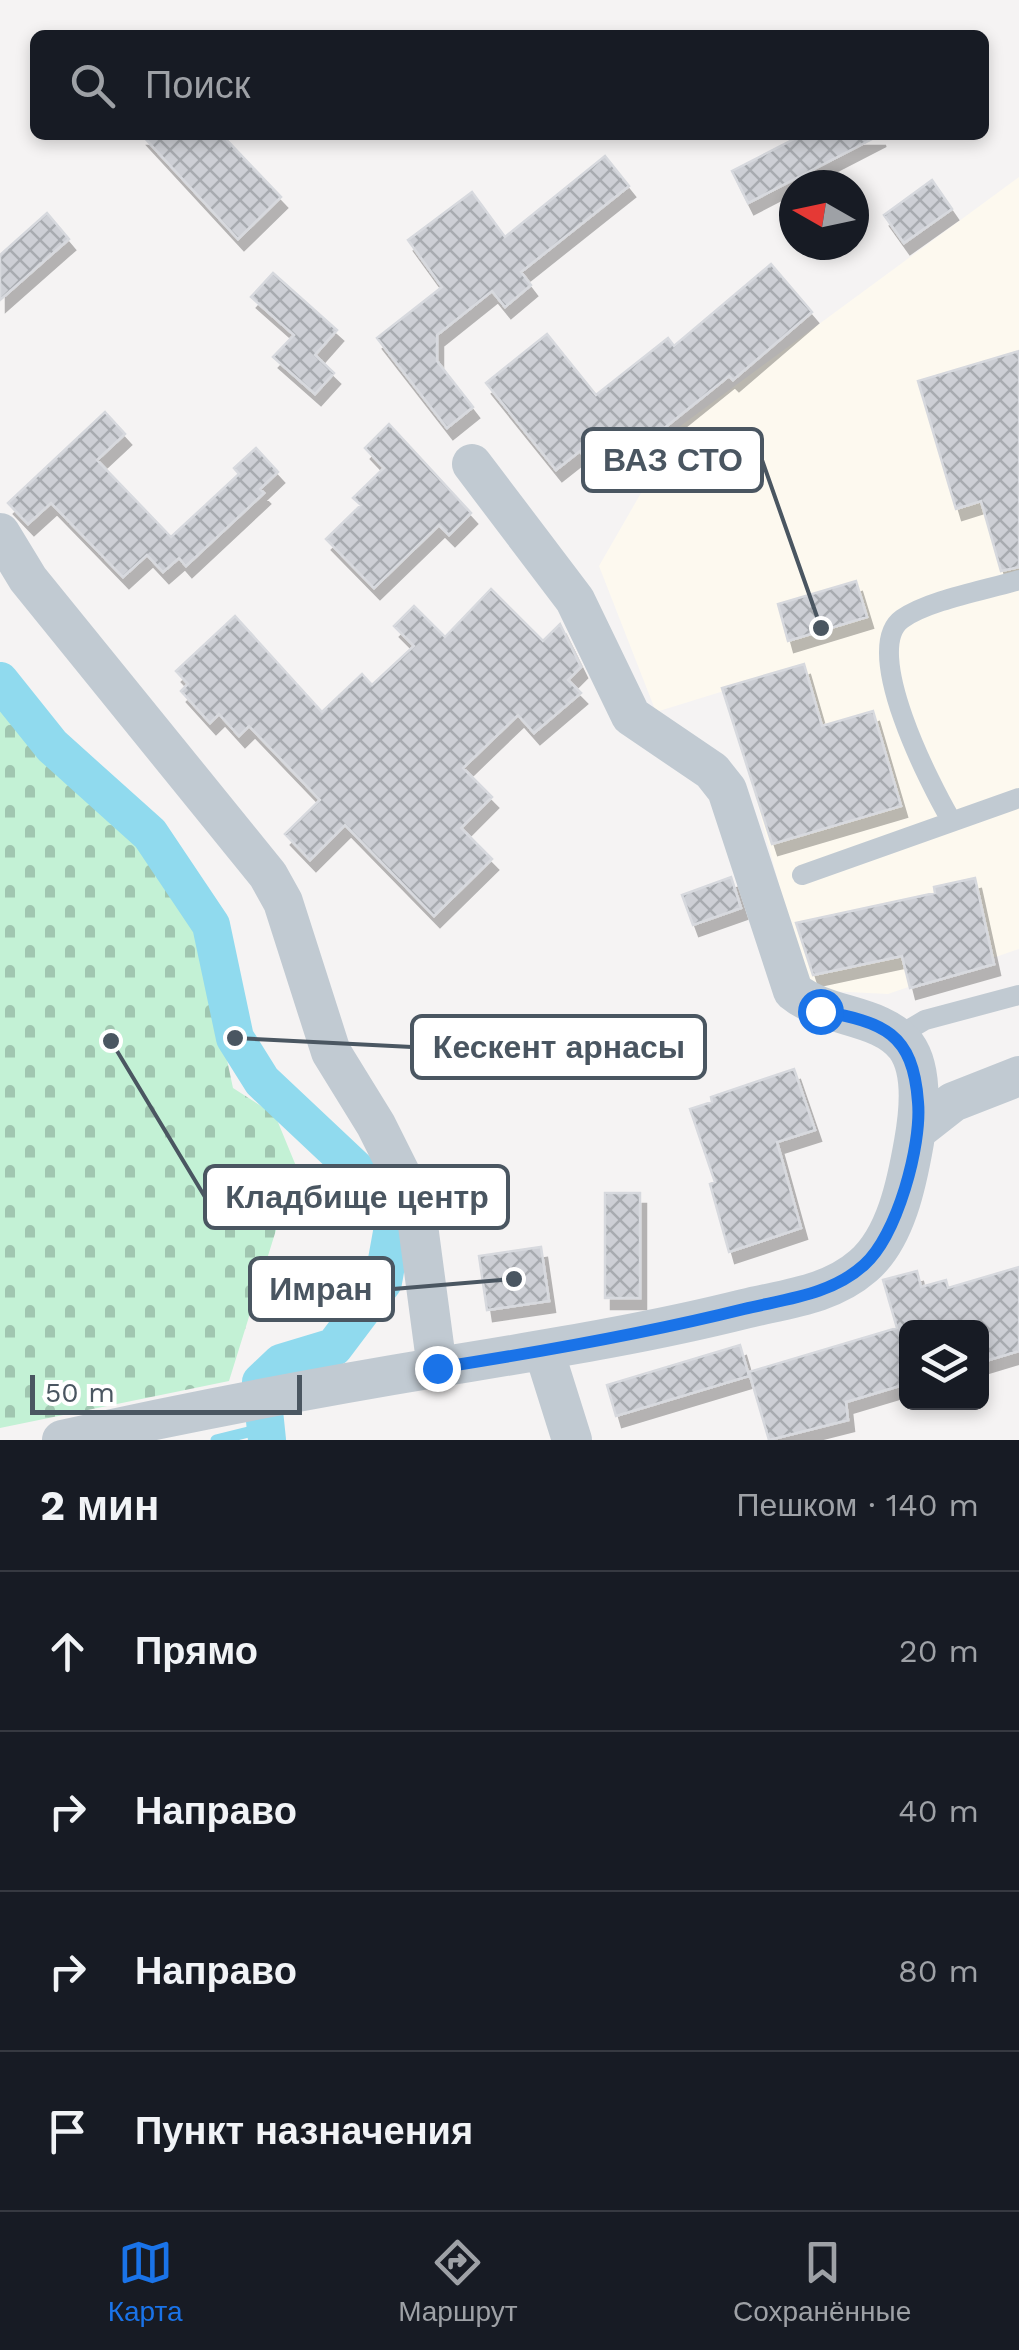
<!DOCTYPE html>
<html lang="ru">
<head>
<meta charset="utf-8">
<style>
	:root { --surface:#171b24; --page:#20242c; --text:#f1f3f6; --muted:#9ea1a6; --line:#363941; --accent:#1a73e8 }
	body { margin:0; font-family:"Work Sans",sans-serif; background:var(--page); color:var(--text) }
	.controls { position:absolute; right:30px; bottom:30px; display:grid; overflow:hidden; border-radius:15px; box-shadow:0 5px 15px #0003 }
	.controls button { width:90px; height:90px; display:grid; place-items:center; padding:0; border:0; border-bottom:2px solid var(--line); background:var(--surface); color:var(--text); font:50px sans-serif }
	.compass { position:absolute; left:779px; top:170px; width:90px; height:90px; border-radius:50%; background:var(--surface); box-shadow:0 5px 15px #0003; rotate:279deg }
	.scale { position:absolute; left:30px; bottom:25px; width:272px; box-sizing:border-box; padding-left:10px; border:5px solid #4a5661; border-top:0; font-size:28px; line-height:35px; white-space:nowrap; color:#4a5661; -webkit-text-stroke:8px #fff; paint-order:stroke }
	.stop { position:absolute; width:30px; height:30px; margin:-22px; border:8px solid #1a73e8; border-radius:50%; background:#fff }
	.stop.end { background:#1a73e8; border-color:#fff; box-shadow:0 2px 10px #0008 }
	.list { margin:0; padding:0; list-style:none }
	h2 { display:flex; justify-content:space-between; align-items:center; height:130px; margin:0; padding:0 40px; font-size:42px }
	h2 small { font-size:32px; font-weight:400; color:var(--muted) }
	.list li { display:grid; grid-template-columns:65px 1fr auto; gap:30px; align-items:center; box-sizing:border-box; height:160px; padding:0 40px; border-top:2px solid var(--line) }
	.list b { display:block; font-size:38px; white-space:nowrap }
	.list em { font-size:32px; font-style:normal; color:var(--muted) }
	.icon { flex:none; width:55px; height:55px; fill:none; stroke:currentColor; stroke-width:2; stroke-linecap:round; stroke-linejoin:round }
	.map { position:relative; flex:none; width:1019px; height:1440px; overflow:hidden }
	.search { position:absolute; background:var(--surface); box-shadow:0 5px 15px #0003; left:30px; right:30px; top:30px; height:110px; display:flex; align-items:center; gap:25px; box-sizing:border-box; padding:0 35px; border-radius:15px; color:var(--muted); font-size:38px }
	.sheet { height:770px; background:var(--surface) }
	nav { display:flex; justify-content:space-around; align-items:center; box-sizing:border-box; height:140px; border-top:2px solid var(--line); background:var(--surface); font-size:28px; color:var(--muted) }
	nav a { display:grid; justify-items:center; gap:5px }
	nav .on { color:var(--accent) }
	.map>svg:first-child { display:block }
	.commercial { fill:#fdf9ef }
	.cemetery { fill:url(#cemetery-stones) }
	.lines { fill:none; stroke-linecap:round; stroke-linejoin:round }
	.stream { stroke:#90daee; stroke-width:11 }
	.canal { stroke:#90daee; stroke-width:38 }
	.building { fill:url(#building-cross-hatch); stroke:#d7d9de; stroke-width:2.5; filter:url(#shadow) }
	.service { stroke:#c1cad2; stroke-width:20 }
	.minor { stroke:#c1cad2; stroke-width:40 }
	.route { stroke:#1a73e8; stroke-width:12 }
	.leader { fill:none; stroke:#4a5661; stroke-width:4 }
	.callout-dot { fill:#4a5661; stroke:#fff; stroke-width:4 }
	.callout { fill:#fff; stroke:#4a5661; stroke-width:4 }
	.callout-label { font-size:32px; text-anchor:middle; font-weight:bold; fill:#4a5661 }
</style>
</head>
<body>
<div class="map">
<svg width="1019" height="1440" viewBox="0 0 1019 1440">
	<defs>
		<pattern id="cemetery-stones" width="16" height="16" patternUnits="userSpaceOnUse" patternTransform="scale(2.5)"><rect width="16" height="16" fill="#c3f1d5"/><path d="M2 7V4a2 2 0 0 1 4 0v3zM10 15v-3a2 2 0 0 1 4 0v3z" fill="#a0c6b0"/></pattern>
		<pattern id="building-cross-hatch" width="8" height="8" patternUnits="userSpaceOnUse" patternTransform="scale(2.5)"><rect width="8" height="8" fill="#cdcfd5"/><path d="M0 0l8 8M0 8l8-8" fill="none" stroke="#a8abb0"/></pattern>
		<filter id="shadow"><feDropShadow dx="6" dy="11" stdDeviation="0" flood-color="#0004"/></filter>
	</defs>
	<rect width="100%" height="100%" fill="#f5f3f3"/>
	<path class="commercial" d="M1019,177v772l-131,45 -81,-4 -80,-300 -71,22 -57,-146 80,-139z"/>
	<path class="cemetery" d="M0,700l183,192 30,102 20,94 42,27 21,51 -67,215 -229,47z"/>
	<g class="lines">
		<path class="stream" d="M216,1440l49,-12"/>
		<path class="canal" d="M0,681l52,65 98,88 61,91 24,113 27,43 102,96 29,50 -10,55 -49,65 -53,16 -20,19 6,58"/>
	</g>
	<path class="building" d="M142,135h80l59,62 -43,42z
		M802,135h78l-132,68 -16,-32z
		M605,156l24,30 -108,86 10,13 -26,22 -13,-16 -55,44v26l36,46 -26,21 -70,-90 65,-51 -34,-47 64,-48 33,45z
		M932,180l20,29 -48,34 -20,-28z
		M47,213l22,26 -69,61v-45z
		M771,264l41,48 -79,68 -4,-4 -128,103 -21,-28 -24,19 -70,-87 61,-49 49,61 72,-57 6,8z
		M273,273l64,57 -22,25 19,18 -19,21 -42,-37 21,-22 -43,-38z
		M1019,351v216l-18,4 -20,-70 -25,8 -38,-128z
		M105,412l20,22 -28,26 74,77 68,-63 -5,-6 22,-20 22,24 -18,17 4,4 -78,73 -7,-8 -16,14 -16,-17 -24,22 -72,-74 -23,21 -20,-21z
		M389,424l82,89 -22,22 -10,-10 -65,63 -48,-49 35,-34 -8,-7 31,-30 -19,-20z
		M856,581l11,36 -79,24 -10,-37z
		M491,589l52,52 17,-17 21,43 -13,13 13,13 -47,40 -16,-18 -55,53 29,29 -31,31 31,31 -58,57 -89,-91 -35,35 -25,-26 35,-34 -71,-74 -10,10 -20,-22 -9,9 -29,-32 7,-7 -12,-13 59,-55 87,96 40,-38 10,11 42,-39 -20,-20 20,-20 31,31z
		M804,664l18,62 51,-15 28,95 -129,38 -50,-156z
		M731,877l10,31 -48,17 -11,-30z
		M975,878l19,86 -84,24 -8,-32 -89,19 -17,-52 139,-30 -1,-6z
		M794,1069l21,61 -38,12 24,86 -72,24 -19,-68 5,-2 -25,-73 22,-7 -1,-5z
		M605,1193h35v105h-35z
		M541,1247l8,54 -62,9 -8,-54z
		M1019,1267v84l-37,11v-34h-76v56l-60,18 2,18 -79,20 -20,-68 148,-44 -14,-48 34,-9 4,16 25,-7 2,8z
		M740,1345l9,31 -133,40 -9,-31z"/>
	<g class="lines">
		<path class="service" d="M951,820c-20,-34 -91,-171 -49,-201 27,-19 84,-29 117,-39
			M802,875l217,-77
			M896,1037l29,-17 94,-25"/>
		<path class="minor" d="M0,533l28,46 240,296 15,27 48,150 45,73 39,78 22,165
			M916,1131l37,-29 66,-26
			M544,1351l28,89
			M62,1440c125,-28 251,-52 378,-73 102,-17 204,-33 304,-58 41,-10 86,-14 119,-43 33,-28 44,-84 51,-124 5,-28 10,-71 -8,-96 -26,-33 -79,-27 -113,-55l-66,-201 -15,-19 -81,-55 -56,-116 -103,-136"/>
	</g>
	<g class="lines">
		<path class="route" d="M437,1368c103,-16 206,-34 307,-59 41,-10 87,-14 120,-44 33,-29 58,-120 54,-163 -5,-69 -34,-80 -98,-91"/>
	</g>
	<path class="leader" d="M821 628L762 460M235 1038L412 1047M111 1041L205 1197M514 1279L393 1289"/>
	<g class="callout-dot">
		<circle cx="821" cy="628" r="10"/>
		<circle cx="235" cy="1038" r="10"/>
		<circle cx="111" cy="1041" r="10"/>
		<circle cx="514" cy="1279" r="10"/>
	</g>
	<g class="callout">
		<rect x="583" y="429" width="179" height="62" rx="10"/>
		<rect x="412" y="1016" width="293" height="62" rx="10"/>
		<rect x="205" y="1166" width="303" height="62" rx="10"/>
		<rect x="250" y="1258" width="143" height="62" rx="10"/>
	</g>
	<g class="callout-label">
		<text x="673" y="471">ВАЗ СТО</text>
		<text x="559" y="1058">Кескент арнасы</text>
		<text x="357" y="1208">Кладбище центр</text>
		<text x="321" y="1300">Имран</text>
	</g>
</svg>
<div class="controls">
<button><svg class="icon" aria-label="layers" viewBox="0 0 24 24"><path d="M12 4l9 5-9 5-9-5zM3 14l9 5 9-5"/></svg></button>
</div>
<svg class="compass" viewBox="-18 -18 36 36"><path d="M0-13l5 13h-10z" fill="#e53935"/><path d="M0 13l5-13h-10z" fill="#9ea1a6"/></svg>
<div class="scale">50 m</div>
<div class="stop" style="left:820px;top:1011px"></div>
<div class="stop end" style="left:437px;top:1368px"></div>
<div class="search"><svg class="icon" aria-label="search" viewBox="0 0 24 24"><circle cx="10" cy="10" r="6"/><path d="M15 15l6 6"/></svg>Поиск</div>
</div>
<section class="sheet">
<h2>2 мин<small>Пешком · 140 m</small></h2>
<ul class="list">
<li><svg class="icon" aria-label="ahead" viewBox="0 0 24 24"><path d="M12 20V5M6 11l6-6 6 6"/></svg><div><b>Прямо</b></div><em>20 m</em></li>
<li><svg class="icon" aria-label="right" viewBox="0 0 24 24"><path d="M7 20v-9h11M14 6l5 5-5 5"/></svg><div><b>Направо</b></div><em>40 m</em></li>
<li><svg class="icon" aria-label="right" viewBox="0 0 24 24"><path d="M7 20v-9h11M14 6l5 5-5 5"/></svg><div><b>Направо</b></div><em>80 m</em></li>
<li><svg class="icon" aria-label="arrive" viewBox="0 0 24 24"><path d="M6 21V4h12l-3 4 3 4H6"/></svg><div><b>Пункт назначения</b></div></li>
</ul>
</section>
<nav>
<a class="on"><svg class="icon" aria-label="map" viewBox="0 0 24 24"><path d="M3 6l6-2 6 2 6-2v14l-6 2-6-2-6 2zM9 4v14M15 6v14"/></svg>Карта</a>
<a><svg class="icon" aria-label="directions" viewBox="0 0 24 24"><path d="M12 3l9 9-9 9-9-9zM9 14v-3h6M13 9l2 2-2 2"/></svg>Маршрут</a>
<a><svg class="icon" aria-label="saved" viewBox="0 0 24 24"><path d="M7 4h10v16l-5-4-5 4z"/></svg>Сохранённые</a>
</nav>
</body>
</html>
